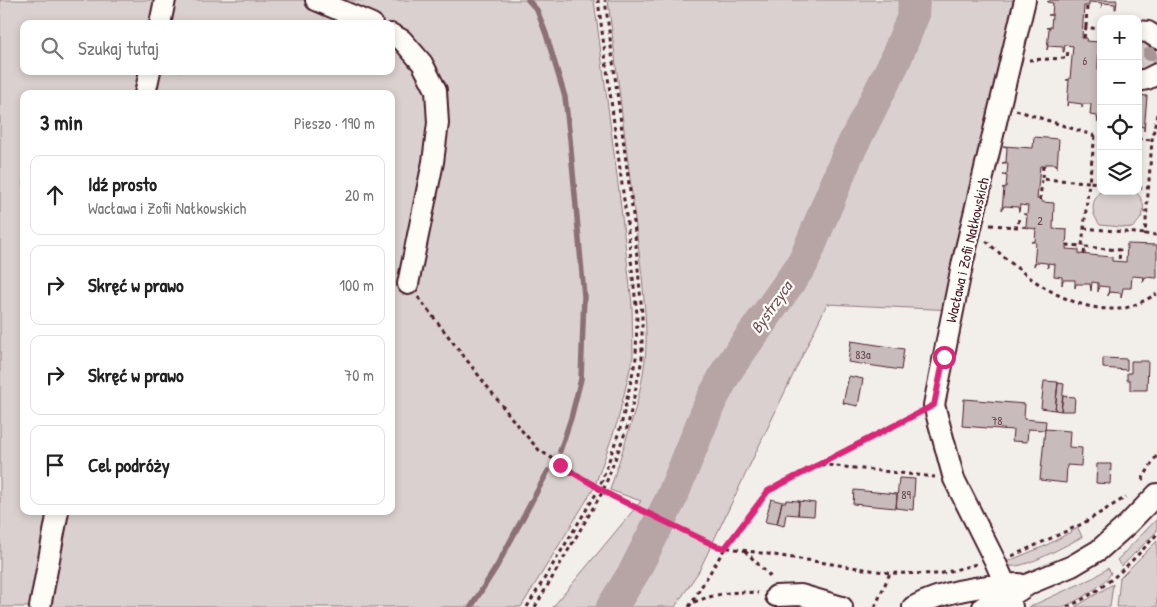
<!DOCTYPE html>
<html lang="pl">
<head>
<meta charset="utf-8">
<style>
	:root { --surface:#fff; --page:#f6f6f6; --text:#222; --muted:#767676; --line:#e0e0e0 }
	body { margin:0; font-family:"Patrick Hand",sans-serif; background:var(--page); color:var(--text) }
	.controls { position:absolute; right:15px; top:15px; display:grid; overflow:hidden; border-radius:10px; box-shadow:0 2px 8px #0003 }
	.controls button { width:45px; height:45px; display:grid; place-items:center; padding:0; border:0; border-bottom:1px solid var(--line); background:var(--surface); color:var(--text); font:25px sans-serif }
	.stop { position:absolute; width:15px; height:15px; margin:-11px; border:4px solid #db2777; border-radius:50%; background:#fff }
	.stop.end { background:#db2777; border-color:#fff; box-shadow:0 1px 5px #0008 }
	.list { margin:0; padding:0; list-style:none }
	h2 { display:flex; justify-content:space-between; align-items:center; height:65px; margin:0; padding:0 20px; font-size:21px }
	h2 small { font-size:16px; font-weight:400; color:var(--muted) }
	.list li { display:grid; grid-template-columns:32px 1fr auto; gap:15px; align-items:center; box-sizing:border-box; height:80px; margin:0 10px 10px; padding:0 10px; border:1px solid var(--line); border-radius:10px }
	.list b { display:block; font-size:19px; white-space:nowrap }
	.list p { margin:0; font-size:16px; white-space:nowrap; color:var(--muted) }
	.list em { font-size:16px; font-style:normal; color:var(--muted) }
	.icon { flex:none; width:28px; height:28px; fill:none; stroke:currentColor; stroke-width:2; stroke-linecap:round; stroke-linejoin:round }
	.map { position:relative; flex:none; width:1157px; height:607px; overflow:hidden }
	.search { position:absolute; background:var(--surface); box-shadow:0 2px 8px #0003; left:20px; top:20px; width:375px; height:55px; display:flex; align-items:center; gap:12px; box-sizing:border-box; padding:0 18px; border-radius:10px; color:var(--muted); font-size:19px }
	.panel { position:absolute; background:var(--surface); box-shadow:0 2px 8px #0003; left:20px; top:90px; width:375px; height:425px; border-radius:10px }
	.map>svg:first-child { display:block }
	.green { fill:#d9d0cf; stroke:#92787d; fill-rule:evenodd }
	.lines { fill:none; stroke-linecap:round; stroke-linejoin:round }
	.stream { stroke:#8b6f75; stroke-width:5.5 }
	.river { stroke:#b7a5a6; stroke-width:32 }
	.building { fill:#c8bbbb; stroke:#4a1f2b }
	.minor-casing { stroke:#4a1f2b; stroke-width:24 }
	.path { stroke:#4a1f2b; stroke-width:3; stroke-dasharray:4 4; stroke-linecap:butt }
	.minor { stroke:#fdfcf7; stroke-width:20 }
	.tree { fill:#a99598 }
	.route { stroke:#db2777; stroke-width:6 }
	.labels { text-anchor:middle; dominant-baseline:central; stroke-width:4.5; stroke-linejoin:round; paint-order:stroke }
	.number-label { font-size:12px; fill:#6a464f }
	.street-label { font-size:15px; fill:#4a1f2b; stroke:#fdfcf7 }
	.water-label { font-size:16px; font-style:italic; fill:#704e56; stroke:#fdfcf7 }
</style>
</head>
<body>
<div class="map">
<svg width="1157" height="607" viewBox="0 0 1157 607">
	<rect width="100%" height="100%" fill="#f2efeb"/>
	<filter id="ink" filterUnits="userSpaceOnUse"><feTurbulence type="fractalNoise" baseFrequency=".02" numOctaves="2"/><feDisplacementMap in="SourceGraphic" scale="10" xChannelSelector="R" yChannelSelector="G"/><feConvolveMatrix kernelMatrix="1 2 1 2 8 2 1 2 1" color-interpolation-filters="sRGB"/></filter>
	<g filter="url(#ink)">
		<path class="green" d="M0,0h594l26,199 12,105 1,52 -15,64 -24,68 -73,119h-521zM24,24h367v47h-367zM24,94h367v417h-367z
			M608,0h419l-74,310 -126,-6 -128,267 -24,36h-122l88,-106 -31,-11c13,-43 30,-86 35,-130 3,-27 -1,-57 -3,-84z
			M1138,38l15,7 4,12 -4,10 -15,6z
			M1101,191l35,1c12,13 9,25 -4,36l-32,-3c-9,-12 -10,-23 1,-34z
			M1157,519v12l-35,35 -5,-6z
			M1078,528l4,9c-14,7 -57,32 -72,29l-4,-4 39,-16z
			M1157,541v66h-40l3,-29z
			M1108,568l3,5c-6,12 -36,30 -49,34 -10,0 -23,0 -33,0l66,-30z
			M1113,584l-3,23h-35z"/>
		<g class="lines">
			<path class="stream" d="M528,0l9,10 9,24 19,63 5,42 14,157 -3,83 -10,39 -11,33
				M471,607l26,-41 51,-95"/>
			<path class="river" d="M612,607l22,-35 37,-73 39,-96 18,-34 75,-106 45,-109 47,-93 18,-45 1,-16"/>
		</g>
		<path class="building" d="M1051,0h66l-1,9h-1v-5l-12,-1 -2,5 1,-5 -13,-1v4h-5l-2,32h5l-1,3 13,1 -1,27h3v50h-3v4l-1,-7 -7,-1 1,-11h-8l-1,4v-4l-14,-2 -1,4 2,-26h-3l4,-1 3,-33 -8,-1 -1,7h-1v-5l-15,-1 -1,4 2,-22h-3l5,-1 1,-12h-4h4l1,-12 -6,-1z
			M1138,95l9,1 -3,35v-4l-6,-1z
			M1034,137l25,2 -2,29 -1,-4h-11v2h-5l-3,33 5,1v2l12,1 -1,26 14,1 -1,19 13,1v4l33,3v4l14,1 1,-18 30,1v33l-12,-1 -2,5 1,-5 -12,-1 -1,12h-8l-2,10v-5l-12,-1 -1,4 1,-9 -10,-1 -1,6v-9l-6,-1 -1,9 -1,-7h-14l-1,4v-8h-12l-1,5v-8l-8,-1 1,-12 -7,-1v5l-1,-5 -11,-1 -2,4 2,-24h-5l4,-1 1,-12 -14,-2 4,-1 1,-11 -4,-1h4l1,-8 -8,-1 -1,7 -1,-5 -14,-1 -2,4 2,-22h-2l4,-1 1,-11 -4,-1 4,-1 1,-11h-6l4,-1 1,-15 -4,-1 30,2z
			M851,341l53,8 -3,21 -53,-8z
			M1103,358l24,1v11l-24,-2z
			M1131,361h17l-1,29h-17v-10h-3v-7h4z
			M849,376l14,3 -5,27 -15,-3z
			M1044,381l14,1 -3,28 -14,-2z
			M1058,383l6,1 -3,27 -6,-1z
			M1063,396l12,1 -1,14h-13z
			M964,399l61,5 -1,15 22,2 -1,9 -17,-1 -1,13 -15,-1 1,-11 -51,-4z
			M1045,429l25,2 -1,16 13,1 -1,18 -14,-1 -1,18 -26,-3z
			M1097,464h14l-1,20 -14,-1z
			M899,478l16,1 -2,31 -17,-2z
			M854,490l43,4 -1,14 -43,-4z
			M771,499l11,3 -5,22 -12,-2z
			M786,500l13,1 -1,14 -12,-1 -2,12 -7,-2 5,-22h4z
			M799,501l16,2 -1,13 -16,-1z"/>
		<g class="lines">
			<g class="minor-casing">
				<path id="minor" d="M316,0l56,24
					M160,24l5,-24
					M1138,31l10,1 9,6
					M391,34l11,6 20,23 14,27 2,33 -5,39 -25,122
					M1138,81l9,-2 10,-5
					M145,94l5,-23
					M776,596l25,-1 41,12
					M40,607l18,-96
					M913,607c30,-16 72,-22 106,-23
					M983,607l26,-10 22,-14 41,-17 27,-16 28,-25 30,-31
					M1012,607l-7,-23 -11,-25 -40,-80 -20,-74 29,-144 62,-261"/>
			</g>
			<path class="path" d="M1086,27l1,-21
				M1084,38l2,-11 11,2 4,4
				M1029,60l38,-2 1,-8
				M1016,110l79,26 6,1
				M1157,114l-5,26 -7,94 12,1
				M1095,136l-6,46 12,1
				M1138,139l14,1
				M1043,166l-1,13 47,3 -7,64 -16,-1
				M1138,187l10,1
				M1040,200l2,-21
				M990,225l28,2 1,-10
				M1084,228l61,6
				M986,241c36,33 80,70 131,68 13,0 28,-9 40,-15
				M1085,247l35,3 -1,11
				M1084,254l1,-8
				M418,297l99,128 22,25 73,46 104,50 174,27 49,1 38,-10
				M819,464l99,-51
				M1142,480l15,-25
				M745,551l27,27
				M1012,556l70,-32 44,-27
				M694,602c22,-8 40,-12 64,-9
				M527,607l72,-118 22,-63 15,-68 1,-44 -10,-91 -29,-223
				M535,607l68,-116 25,-66 14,-66v-45l-8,-91 -29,-223
				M689,607l36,-59 43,-57 50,-27 117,13
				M875,607l15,-34
				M1067,607c37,-16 63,-43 90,-73"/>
			<use href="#minor" class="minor"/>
		</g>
		<circle class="tree" cx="1150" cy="54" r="7"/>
	</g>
	<g class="lines" filter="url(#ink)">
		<path class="route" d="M560,465l52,31 104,50 9,2 43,-57 166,-86 10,-48"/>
	</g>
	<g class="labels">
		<g class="number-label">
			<text x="1085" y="60">6</text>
			<text x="1040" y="220">2</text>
			<text x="863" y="354">83a</text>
			<text x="997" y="420">78</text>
			<text x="906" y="494">89</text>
		</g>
		<g class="street-label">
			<text transform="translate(967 250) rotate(-77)">Wacława i Zofii Nałkowskich</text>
		</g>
		<g class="water-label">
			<text transform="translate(771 307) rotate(-55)">Bystrzyca</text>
		</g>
	</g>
</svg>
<div class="controls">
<button>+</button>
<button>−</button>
<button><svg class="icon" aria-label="locate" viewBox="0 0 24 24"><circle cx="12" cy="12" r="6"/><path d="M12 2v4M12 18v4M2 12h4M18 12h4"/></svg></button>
<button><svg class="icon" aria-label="layers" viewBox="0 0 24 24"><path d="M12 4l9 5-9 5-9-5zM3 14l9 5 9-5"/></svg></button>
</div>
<div class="stop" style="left:944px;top:357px"></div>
<div class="stop end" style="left:560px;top:465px"></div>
<div class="search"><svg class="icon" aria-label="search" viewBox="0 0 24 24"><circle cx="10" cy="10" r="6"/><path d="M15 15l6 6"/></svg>Szukaj tutaj</div>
<section class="panel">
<h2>3 min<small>Pieszo · 190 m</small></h2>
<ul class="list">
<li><svg class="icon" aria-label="ahead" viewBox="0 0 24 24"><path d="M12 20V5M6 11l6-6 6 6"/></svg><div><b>Idź prosto</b><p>Wacława i Zofii Nałkowskich</p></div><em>20 m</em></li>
<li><svg class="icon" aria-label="right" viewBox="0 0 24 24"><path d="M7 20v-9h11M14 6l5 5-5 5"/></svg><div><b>Skręć w prawo</b></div><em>100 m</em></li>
<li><svg class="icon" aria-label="right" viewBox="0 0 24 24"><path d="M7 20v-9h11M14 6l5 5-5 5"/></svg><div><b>Skręć w prawo</b></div><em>70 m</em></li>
<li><svg class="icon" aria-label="arrive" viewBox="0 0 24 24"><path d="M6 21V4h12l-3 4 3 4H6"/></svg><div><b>Cel podróży</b></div></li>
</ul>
</section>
</div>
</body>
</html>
